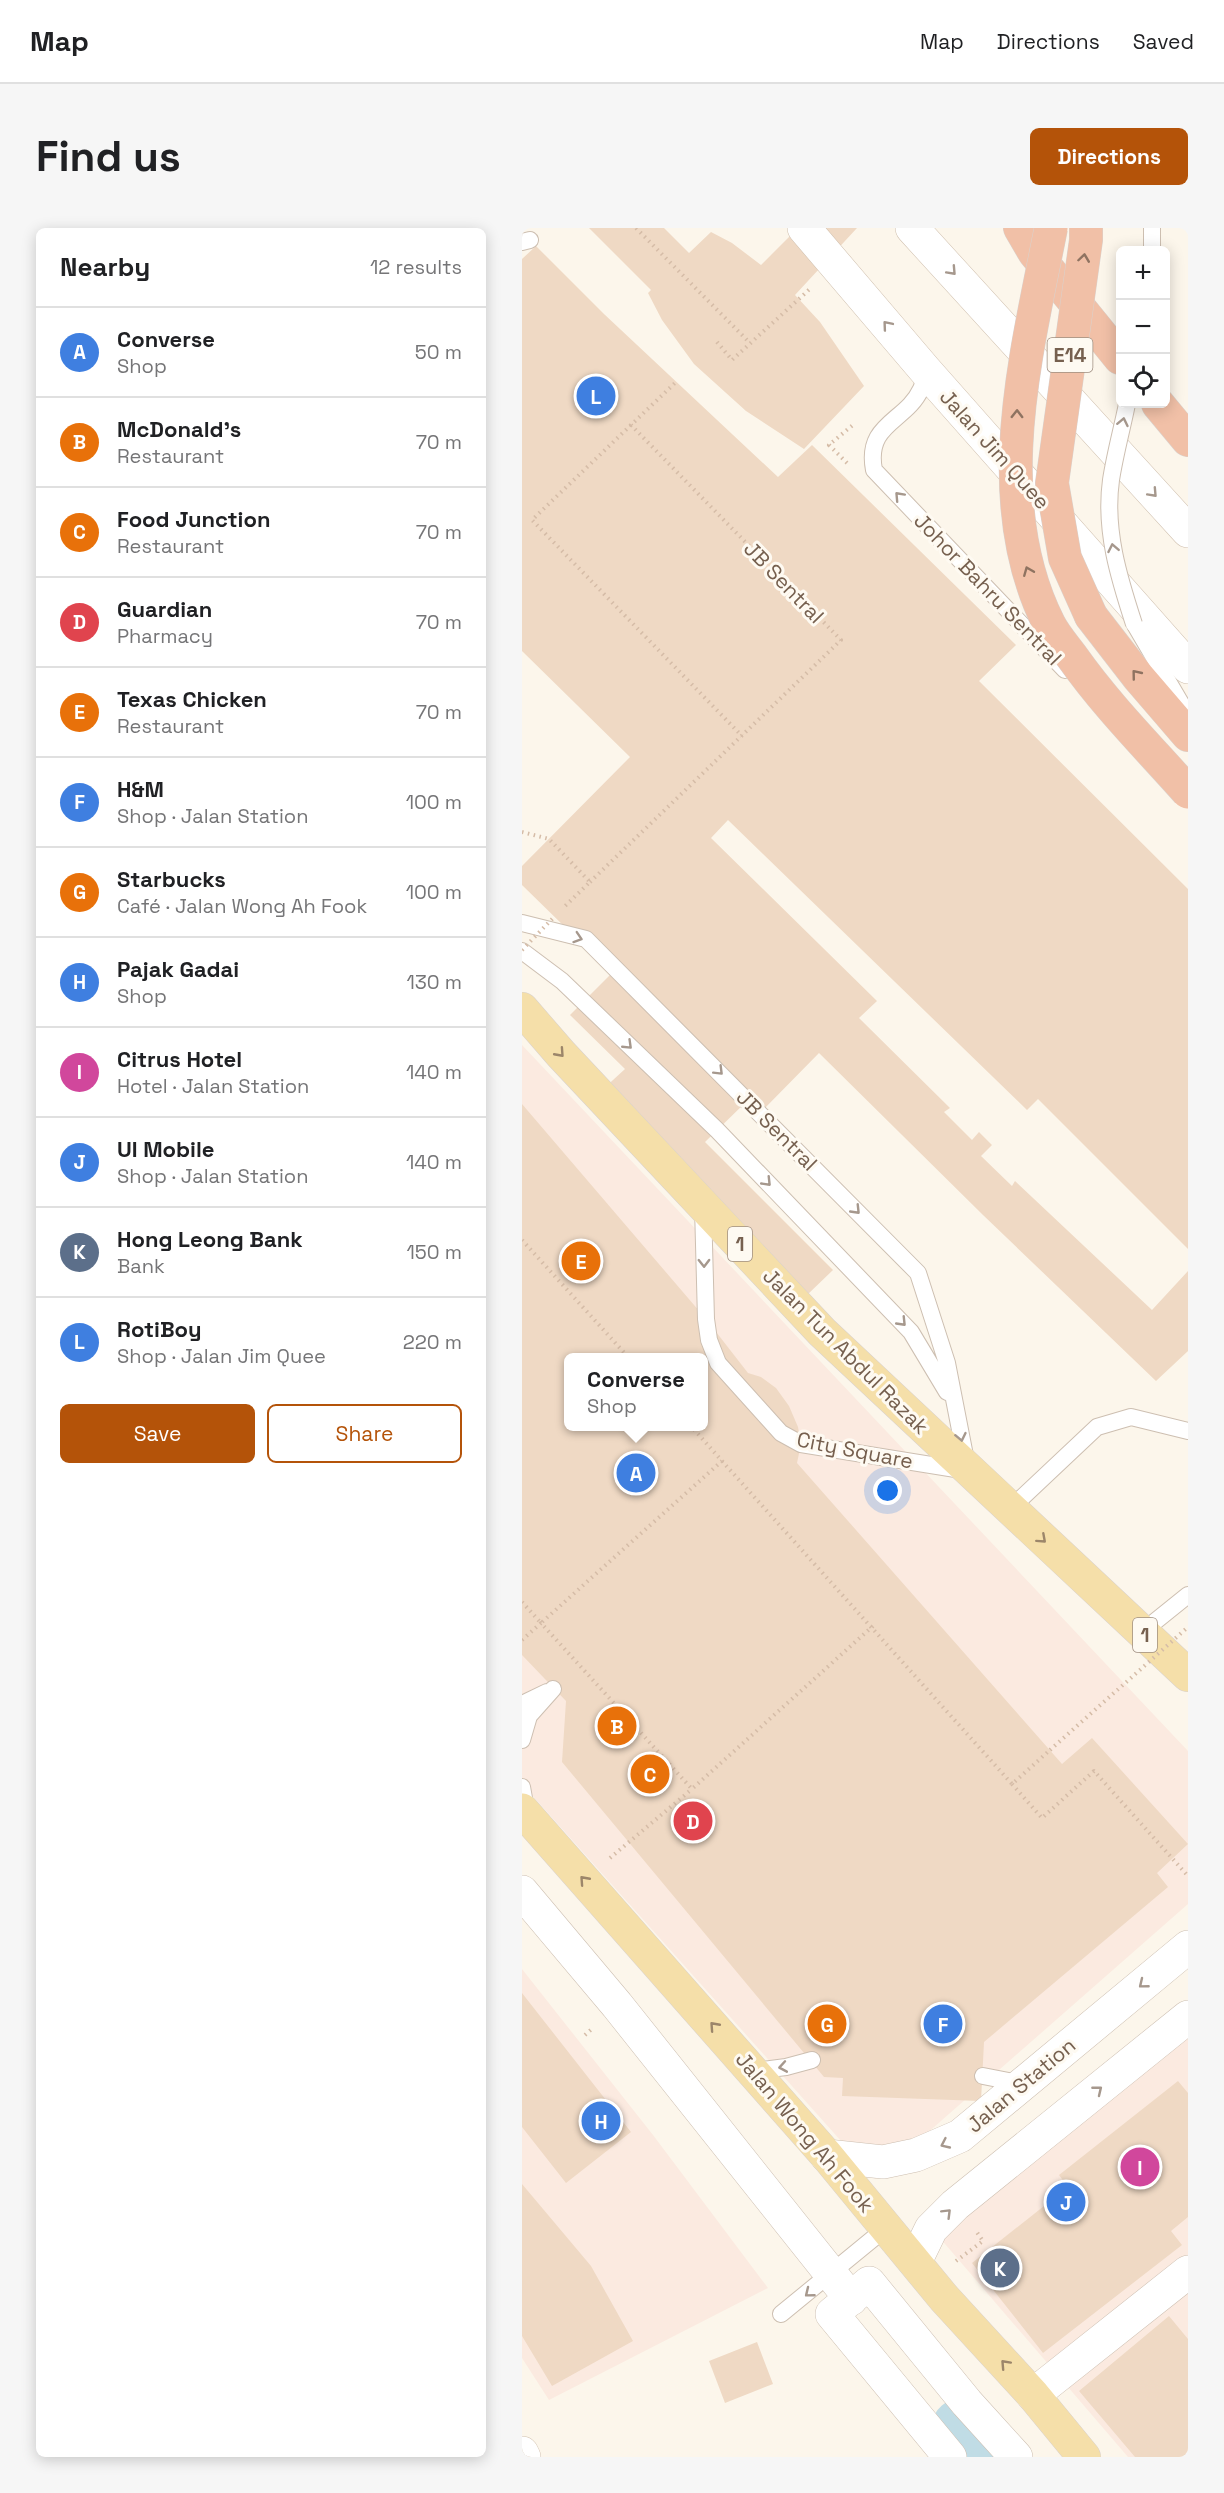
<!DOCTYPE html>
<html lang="en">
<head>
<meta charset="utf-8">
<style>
	:root { --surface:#fff; --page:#f6f6f6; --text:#202124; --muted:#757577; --line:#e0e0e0; --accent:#b45309 }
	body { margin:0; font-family:"Space Grotesk",sans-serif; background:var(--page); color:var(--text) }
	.controls { position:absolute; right:18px; top:18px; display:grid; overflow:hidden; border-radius:9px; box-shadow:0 3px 15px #0003 }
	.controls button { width:54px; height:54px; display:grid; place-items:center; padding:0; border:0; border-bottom:2px solid var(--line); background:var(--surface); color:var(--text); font:30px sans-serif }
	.you { position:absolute; left:366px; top:1263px; width:21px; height:21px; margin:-15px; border:4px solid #fff; border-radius:50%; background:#1a73e8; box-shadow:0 0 0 9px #1a73e833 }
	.badge { display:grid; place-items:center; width:39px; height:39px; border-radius:50%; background:var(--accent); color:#fff; font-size:20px; font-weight:700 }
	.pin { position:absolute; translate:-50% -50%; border:3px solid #fff; box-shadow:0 2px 6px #0006 }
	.popup { position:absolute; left:42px; top:1125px; width:144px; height:78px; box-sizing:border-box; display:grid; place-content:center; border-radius:9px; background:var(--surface); filter:drop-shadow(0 2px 4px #0005); font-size:20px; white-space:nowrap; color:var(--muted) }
	.popup b { font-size:22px; color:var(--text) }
	.popup::after { content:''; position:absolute; left:50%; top:100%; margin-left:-12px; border:12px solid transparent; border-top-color:var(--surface) }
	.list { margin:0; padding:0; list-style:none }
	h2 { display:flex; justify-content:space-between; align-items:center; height:78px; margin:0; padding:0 24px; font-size:26px }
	h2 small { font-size:20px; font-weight:400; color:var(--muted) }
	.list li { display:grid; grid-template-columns:39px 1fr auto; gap:18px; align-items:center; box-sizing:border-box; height:90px; padding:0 24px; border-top:2px solid var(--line) }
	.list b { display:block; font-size:22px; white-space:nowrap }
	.list p { margin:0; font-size:20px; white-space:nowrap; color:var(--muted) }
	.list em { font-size:20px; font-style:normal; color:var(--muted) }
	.actions { display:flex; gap:12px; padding:18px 24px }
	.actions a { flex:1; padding:14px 0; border:2px solid var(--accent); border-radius:9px; text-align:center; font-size:21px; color:var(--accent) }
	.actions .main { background:var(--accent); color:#fff }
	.icon { flex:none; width:33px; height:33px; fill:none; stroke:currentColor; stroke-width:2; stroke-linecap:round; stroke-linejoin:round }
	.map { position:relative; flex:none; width:666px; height:2229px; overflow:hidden; border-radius:9px }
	header { display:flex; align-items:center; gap:36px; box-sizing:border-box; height:84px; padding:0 30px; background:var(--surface); border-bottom:2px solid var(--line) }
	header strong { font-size:28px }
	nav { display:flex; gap:33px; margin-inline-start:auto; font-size:21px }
	.intro { display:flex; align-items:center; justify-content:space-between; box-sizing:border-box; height:144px; padding:0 36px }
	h1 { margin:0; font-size:42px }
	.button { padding:15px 27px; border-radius:9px; background:var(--accent); color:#fff; font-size:21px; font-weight:700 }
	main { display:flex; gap:36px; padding:0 36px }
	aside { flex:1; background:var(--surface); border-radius:9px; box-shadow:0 3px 15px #0003 }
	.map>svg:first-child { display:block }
	.commercial { fill:#fbeae0; fill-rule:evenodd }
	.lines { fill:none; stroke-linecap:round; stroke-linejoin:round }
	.river { stroke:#c0dce5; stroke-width:62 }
	.building { fill:#efd9c4; fill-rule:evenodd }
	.lane-casing { stroke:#cdbfb1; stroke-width:18 }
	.street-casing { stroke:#cdbfb1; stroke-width:34 }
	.secondary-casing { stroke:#d0c0af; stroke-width:34 }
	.primary-casing { stroke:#d9d2ce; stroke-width:34 }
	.highway-casing { stroke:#d9d2ce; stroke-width:34 }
	.path { stroke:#d5bca7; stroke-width:4; stroke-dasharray:1.5 4.5; stroke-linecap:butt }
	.lane { stroke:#fff; stroke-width:16 }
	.street { stroke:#fff; stroke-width:33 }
	.secondary { stroke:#fff; stroke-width:33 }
	.primary { stroke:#f5dfa9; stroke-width:33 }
	.highway { stroke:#f1c0a7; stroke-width:33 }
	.lane-bridge-casing { stroke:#cdbfb1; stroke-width:18; stroke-linecap:butt }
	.highway-bridge-casing { stroke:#d9d2ce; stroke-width:34; stroke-linecap:butt }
	.path-bridge { stroke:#d5bca7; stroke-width:4; stroke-dasharray:1.5 4.5; stroke-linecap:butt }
	.lane-bridge { stroke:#fff; stroke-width:16 }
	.highway-bridge { stroke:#f1c0a7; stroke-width:33 }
	.oneway { stroke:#8f7361 }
	.oneway2 { stroke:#a6988d }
	.oneway3 { stroke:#9c866a }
	.labels { text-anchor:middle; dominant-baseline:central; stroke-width:6; stroke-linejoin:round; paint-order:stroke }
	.shield { fill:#fefaf2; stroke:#9f8e80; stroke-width:1.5 }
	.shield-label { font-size:20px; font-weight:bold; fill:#76604f }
	.street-label { font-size:21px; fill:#76604f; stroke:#fefaf2 }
</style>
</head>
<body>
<header>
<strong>Map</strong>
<nav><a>Map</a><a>Directions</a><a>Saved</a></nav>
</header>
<div class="intro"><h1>Find us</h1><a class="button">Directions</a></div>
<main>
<aside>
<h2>Nearby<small>12 results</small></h2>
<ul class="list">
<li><span class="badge" style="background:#3f7fe0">A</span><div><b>Converse</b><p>Shop</p></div><em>50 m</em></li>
<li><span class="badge" style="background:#e8710a">B</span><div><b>McDonald's</b><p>Restaurant</p></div><em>70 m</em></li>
<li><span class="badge" style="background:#e8710a">C</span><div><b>Food Junction</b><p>Restaurant</p></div><em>70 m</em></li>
<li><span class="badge" style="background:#e0444e">D</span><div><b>Guardian</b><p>Pharmacy</p></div><em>70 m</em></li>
<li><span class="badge" style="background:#e8710a">E</span><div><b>Texas Chicken</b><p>Restaurant</p></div><em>70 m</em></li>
<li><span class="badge" style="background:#3f7fe0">F</span><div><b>H&amp;M</b><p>Shop · Jalan Station</p></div><em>100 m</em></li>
<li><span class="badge" style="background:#e8710a">G</span><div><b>Starbucks</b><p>Café · Jalan Wong Ah Fook</p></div><em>100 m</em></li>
<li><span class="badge" style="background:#3f7fe0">H</span><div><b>Pajak Gadai</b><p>Shop</p></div><em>130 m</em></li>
<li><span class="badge" style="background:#d1479c">I</span><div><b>Citrus Hotel</b><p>Hotel · Jalan Station</p></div><em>140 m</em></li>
<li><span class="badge" style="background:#3f7fe0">J</span><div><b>UI Mobile</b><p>Shop · Jalan Station</p></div><em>140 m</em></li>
<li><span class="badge" style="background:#5c6f8a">K</span><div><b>Hong Leong Bank</b><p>Bank</p></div><em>150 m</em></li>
<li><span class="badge" style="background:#3f7fe0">L</span><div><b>RotiBoy</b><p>Shop · Jalan Jim Quee</p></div><em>220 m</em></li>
</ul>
<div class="actions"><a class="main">Save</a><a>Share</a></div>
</aside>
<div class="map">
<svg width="666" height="2229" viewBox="0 0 666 2229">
	<rect width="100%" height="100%" fill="#fcf6eb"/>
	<path class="commercial" d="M0,817l666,706v153l-313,275 -353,-395zM46,1130h136v68h-136z
		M0,1741l131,166 115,153 -219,112 -27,-42z
		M666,1795v434h-60l-201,-234z"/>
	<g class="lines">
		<path class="river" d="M440,2201l24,28"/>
	</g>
	<path class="building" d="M67,0h75l25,25 22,-21 21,11 29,22 37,-37h59l-62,67 25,27 44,64 -60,63 -58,-38 -52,-47 -32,-44 -14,-27 3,-3z
		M14,18l68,68 174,163 34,-32 204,200 -37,36 209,208v360l-150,-150 -11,11 -299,-290 -17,18 166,163 -18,17 91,90 -6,4 28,28 7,-8 13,13 -11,11 31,30 3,-5 137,129 36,-39v80l-32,30 -173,-166 -164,-162 -59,60 -13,-12 -42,41 128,128 -27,26 -205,-205 24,-22 -55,-54 42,-42 -90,-88v-19l108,-109 -108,-106v-392z
		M0,876l184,215 42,54 13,4 15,11 13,18 9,21 3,17 -4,19 265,301 30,-26 96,106 -31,29 11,14 -184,155 -3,59 -139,-5 1,-18 -19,-1 -262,-315 4,-61 -44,-46zM46,1130h136v68h-136z
		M0,1765l109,139 -65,51 -44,-56z
		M656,1853l10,12v124l-17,14 11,14 -139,108 -71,-90 96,-76 -9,-12z
		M0,1956l69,82 42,75 -81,45 -30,-50z
		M647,2088l19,23v118h-53l-56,-66z
		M235,2114l16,42 -48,19 -16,-42z"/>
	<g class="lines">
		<g class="lane-casing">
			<path id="lane" d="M630,0v22
				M0,14l8,-2
				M403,142c-1,6 -1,13 -4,19 -15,33 -56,34 -47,81l191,200
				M613,397l51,87
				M0,695l64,16 332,334 29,90 21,108 -167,-27 -20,-11 -63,-70 -9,-23 -3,-21 -3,-112
				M0,723l40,30 155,149 194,202 36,60
				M488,1281l87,-82 34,-10 57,14
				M620,1404l46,-37
				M0,1476l25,-12
				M0,1512l7,-24 24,-27
				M0,1559l5,28
				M232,1843l32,-4 26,-7
				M461,1848l41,8
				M259,2086l105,-86"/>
		</g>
		<g class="street-casing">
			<path id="street" d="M0,1664l95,113 234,294
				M305,1928l56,6 33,-7 44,-19 228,-189
				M393,2034l16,-33 24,-24 233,-188
				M511,2167l155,-123
				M428,2229l-118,-143 37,-31 98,120 49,54"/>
		</g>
		<g class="secondary-casing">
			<path id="secondary" d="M282,0l121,142 263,297
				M390,0l276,303
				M0,2225l2,4"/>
		</g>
		<g class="primary-casing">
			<path id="primary" d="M0,781l39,45 261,278 366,343
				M0,1582l305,346 117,142 89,97 51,62"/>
		</g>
		<g class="highway-casing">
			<path id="highway" d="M498,0l14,24 86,106
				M636,176l30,36
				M569,388l48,62 49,57"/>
		</g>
		<path class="path" d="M114,0l114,115
			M195,114l15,18 80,-73
			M109,197l-99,95 210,216
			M325,235l-18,-18 25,-21
			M0,604l27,7 41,43 -27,26
			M68,654l251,-242 -210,-215 45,-43
			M0,1012l107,118
			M200,1233l290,323 38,-34
			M0,1374l19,21 181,-162 -31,-35
			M0,1412l19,-17 151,166 181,-163
			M490,1556l30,34 52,-47 94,105
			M88,1630l82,-69
			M63,1807l8,-7
			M434,2033l27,-20 -7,-10"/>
		<use href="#lane" class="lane"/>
		<use href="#street" class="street"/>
		<use href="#secondary" class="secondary"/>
		<use href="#primary" class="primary"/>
		<use href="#highway" class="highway"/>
		<g class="lane-bridge-casing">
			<path id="lane-bridge" d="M605,176c-5,25 -12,50 -16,76 -7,50 8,98 23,144"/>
		</g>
		<g class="highway-bridge-casing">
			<path id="highway-bridge" d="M529,0c-25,128 -64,273 -2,396 6,12 16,23 24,34 34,48 76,90 115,134
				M564,0v12l-34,243 13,75 26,58"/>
		</g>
		<path class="path-bridge" d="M0,722l32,-33
			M528,1522l138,-123"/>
		<use href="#lane-bridge" class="lane-bridge"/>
		<use href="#highway-bridge" class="highway-bridge"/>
	</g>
	<defs><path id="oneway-chevron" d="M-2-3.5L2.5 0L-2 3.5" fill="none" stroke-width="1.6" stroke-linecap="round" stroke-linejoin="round" transform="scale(1.5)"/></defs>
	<g class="oneway">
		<use href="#oneway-chevron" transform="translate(562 30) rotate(-82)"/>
		<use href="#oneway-chevron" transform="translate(495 186) rotate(-89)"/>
		<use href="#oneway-chevron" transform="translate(506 343) rotate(-112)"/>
		<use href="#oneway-chevron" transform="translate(614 446) rotate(-129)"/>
	</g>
	<g class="oneway2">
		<use href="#oneway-chevron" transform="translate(430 43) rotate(47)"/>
		<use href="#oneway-chevron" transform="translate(365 97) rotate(-130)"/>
		<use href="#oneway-chevron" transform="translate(601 194) rotate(-78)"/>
		<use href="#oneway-chevron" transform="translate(631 265) rotate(47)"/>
		<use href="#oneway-chevron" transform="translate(377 268) rotate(-133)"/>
		<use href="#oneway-chevron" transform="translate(591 320) rotate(-101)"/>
		<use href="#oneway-chevron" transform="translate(56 710) rotate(18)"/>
		<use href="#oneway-chevron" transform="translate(106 817) rotate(44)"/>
		<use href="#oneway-chevron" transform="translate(197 843) rotate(45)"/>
		<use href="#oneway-chevron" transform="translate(245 954) rotate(46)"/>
		<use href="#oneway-chevron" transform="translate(334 982) rotate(46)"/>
		<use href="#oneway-chevron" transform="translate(182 1035) rotate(89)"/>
		<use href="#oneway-chevron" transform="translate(380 1094) rotate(46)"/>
		<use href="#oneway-chevron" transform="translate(439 1209) rotate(78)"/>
		<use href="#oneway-chevron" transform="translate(621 1756) rotate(141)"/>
		<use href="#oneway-chevron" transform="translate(261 1839) rotate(170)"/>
		<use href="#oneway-chevron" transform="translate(576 1862) rotate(-39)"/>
		<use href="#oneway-chevron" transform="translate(423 1916) rotate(155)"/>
		<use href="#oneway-chevron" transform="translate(425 1985) rotate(-45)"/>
		<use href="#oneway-chevron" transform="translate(287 2065) rotate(141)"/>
	</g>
	<g class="oneway3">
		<use href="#oneway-chevron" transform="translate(38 825) rotate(48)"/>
		<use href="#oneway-chevron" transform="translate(520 1311) rotate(42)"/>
		<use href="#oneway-chevron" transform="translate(62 1652) rotate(-132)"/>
		<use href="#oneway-chevron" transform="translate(192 1798) rotate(-132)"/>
		<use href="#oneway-chevron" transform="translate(483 2136) rotate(-133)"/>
	</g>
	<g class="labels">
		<g class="shield">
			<rect x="525.5" y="110" width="45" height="34" rx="4.5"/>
			<rect x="206" y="999" width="24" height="34" rx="4.5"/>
			<rect x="611" y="1390" width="24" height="34" rx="4.5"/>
		</g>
		<g class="shield-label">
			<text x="548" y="127">E14</text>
			<text x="218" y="1016">1</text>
			<text x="623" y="1407">1</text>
		</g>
		<g class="street-label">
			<text transform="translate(473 221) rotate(48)">Jalan Jim Quee</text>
			<text transform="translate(262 354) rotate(46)">JB Sentral</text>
			<text transform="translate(466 361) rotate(46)">Johor Bahru Sentral</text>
			<text transform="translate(255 902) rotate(45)">JB Sentral</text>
			<text transform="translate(324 1123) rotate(45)">Jalan Tun Abdul Razak</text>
			<text transform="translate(333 1222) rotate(11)">City Square</text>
			<text transform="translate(499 1857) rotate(-40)">Jalan Station</text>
			<text transform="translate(283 1904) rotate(50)">Jalan Wong Ah Fook</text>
		</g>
	</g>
</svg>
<div class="controls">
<button>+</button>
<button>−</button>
<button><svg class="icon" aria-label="locate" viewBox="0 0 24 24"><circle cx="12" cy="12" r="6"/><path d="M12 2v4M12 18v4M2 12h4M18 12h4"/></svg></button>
</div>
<div class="you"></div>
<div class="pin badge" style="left:114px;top:1245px;background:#3f7fe0">A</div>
<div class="popup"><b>Converse</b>Shop</div>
<div class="pin badge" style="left:95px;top:1498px;background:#e8710a">B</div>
<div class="pin badge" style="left:128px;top:1546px;background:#e8710a">C</div>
<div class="pin badge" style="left:171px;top:1593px;background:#e0444e">D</div>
<div class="pin badge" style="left:59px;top:1033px;background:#e8710a">E</div>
<div class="pin badge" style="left:421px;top:1796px;background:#3f7fe0">F</div>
<div class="pin badge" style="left:305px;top:1796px;background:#e8710a">G</div>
<div class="pin badge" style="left:79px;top:1893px;background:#3f7fe0">H</div>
<div class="pin badge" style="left:618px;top:1939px;background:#d1479c">I</div>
<div class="pin badge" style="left:544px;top:1974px;background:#3f7fe0">J</div>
<div class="pin badge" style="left:478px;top:2040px;background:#5c6f8a">K</div>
<div class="pin badge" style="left:74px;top:168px;background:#3f7fe0">L</div>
</div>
</main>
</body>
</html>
